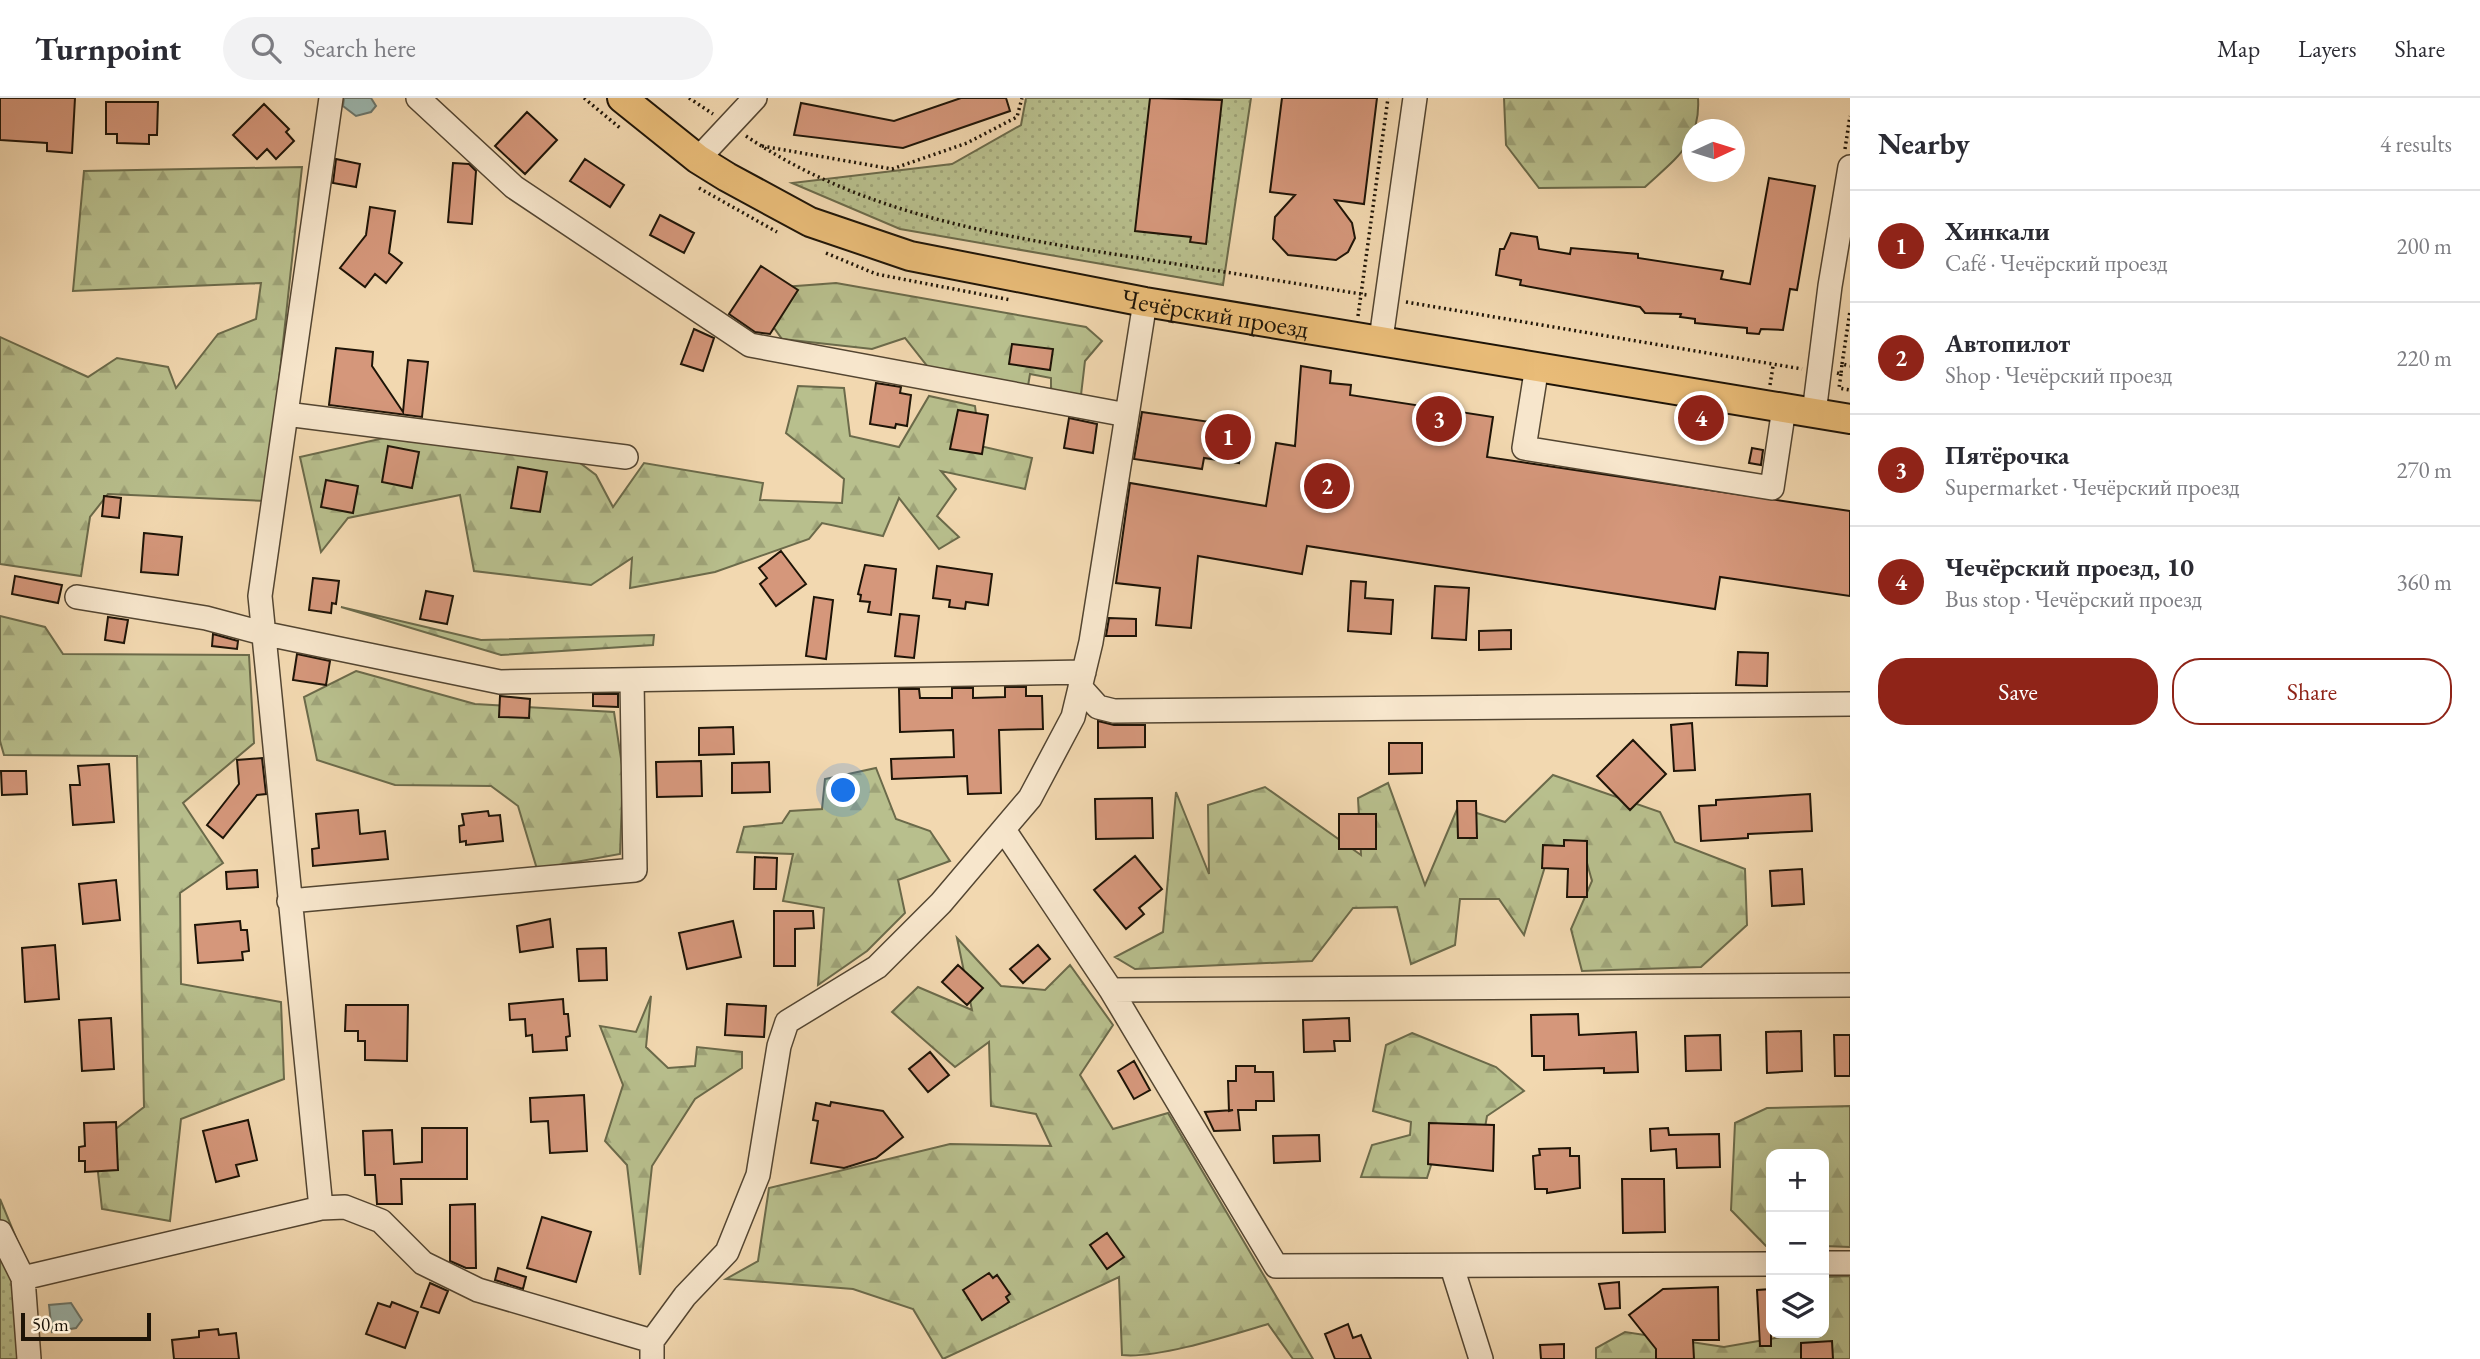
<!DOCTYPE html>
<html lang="en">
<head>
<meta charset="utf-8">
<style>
	:root { --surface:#fff; --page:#f2f2f3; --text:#2b2b33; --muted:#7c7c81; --line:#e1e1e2; --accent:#8f2418 }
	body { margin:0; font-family:"EB Garamond",serif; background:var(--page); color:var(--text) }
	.controls { position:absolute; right:21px; bottom:21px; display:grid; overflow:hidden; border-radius:14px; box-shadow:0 7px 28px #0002 }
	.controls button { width:63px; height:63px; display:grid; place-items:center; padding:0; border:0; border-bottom:2px solid var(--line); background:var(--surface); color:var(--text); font:35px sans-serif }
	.compass { position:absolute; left:1682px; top:21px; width:63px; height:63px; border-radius:50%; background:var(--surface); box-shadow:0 7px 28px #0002; rotate:86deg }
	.scale { position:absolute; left:21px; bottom:18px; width:130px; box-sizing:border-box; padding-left:7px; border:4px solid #1e1407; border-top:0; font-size:19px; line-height:24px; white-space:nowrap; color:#1e1407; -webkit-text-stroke:5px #f7e6cc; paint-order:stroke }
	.you { position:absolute; left:844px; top:693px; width:24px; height:24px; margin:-18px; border:5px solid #fff; border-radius:50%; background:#1a73e8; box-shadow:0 0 0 10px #1a73e833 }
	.badge { display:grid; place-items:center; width:46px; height:46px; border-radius:50%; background:var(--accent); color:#fff; font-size:23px; font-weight:700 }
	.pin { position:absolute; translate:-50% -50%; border:4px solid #fff; box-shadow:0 2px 7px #0006 }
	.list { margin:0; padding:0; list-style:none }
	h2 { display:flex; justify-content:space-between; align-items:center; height:91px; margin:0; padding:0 28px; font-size:30px }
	h2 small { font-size:23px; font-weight:400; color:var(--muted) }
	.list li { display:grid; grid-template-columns:46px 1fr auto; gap:21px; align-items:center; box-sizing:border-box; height:112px; padding:0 28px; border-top:2px solid var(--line) }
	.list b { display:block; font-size:26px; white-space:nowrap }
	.list p { margin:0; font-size:23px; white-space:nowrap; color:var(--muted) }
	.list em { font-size:23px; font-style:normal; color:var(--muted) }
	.actions { display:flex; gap:14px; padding:21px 28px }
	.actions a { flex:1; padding:16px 0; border:2px solid var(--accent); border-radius:28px; text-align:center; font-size:24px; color:var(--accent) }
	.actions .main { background:var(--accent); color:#fff }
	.icon { flex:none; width:38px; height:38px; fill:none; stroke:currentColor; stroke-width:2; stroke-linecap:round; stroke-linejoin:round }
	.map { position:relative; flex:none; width:1850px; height:1261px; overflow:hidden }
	header { display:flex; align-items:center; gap:42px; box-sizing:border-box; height:98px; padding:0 35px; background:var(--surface); border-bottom:2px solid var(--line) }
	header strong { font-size:33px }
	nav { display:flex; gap:38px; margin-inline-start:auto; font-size:24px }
	.search { width:490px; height:63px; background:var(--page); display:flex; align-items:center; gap:18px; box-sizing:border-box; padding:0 24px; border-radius:38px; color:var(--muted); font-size:26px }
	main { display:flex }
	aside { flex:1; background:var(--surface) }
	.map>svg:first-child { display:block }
	.forest { fill:url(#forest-firs); stroke:#6b6a4a; stroke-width:2 }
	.park { fill:url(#park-dots); stroke:#6b6a4a; stroke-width:2 }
	.water { fill:#9cb9b2; stroke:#6a776e; stroke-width:2 }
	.building { fill:#d5977b; stroke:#1e1407; stroke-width:2 }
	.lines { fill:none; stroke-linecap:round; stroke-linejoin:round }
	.minor-casing { stroke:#534531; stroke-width:26 }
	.major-casing { stroke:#1e1407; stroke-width:32 }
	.path { stroke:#1e1407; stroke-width:3.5; stroke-dasharray:2 3.5; stroke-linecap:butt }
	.minor { stroke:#f7e6cc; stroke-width:23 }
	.major { stroke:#e9bc78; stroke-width:28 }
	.labels { text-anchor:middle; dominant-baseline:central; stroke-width:6; stroke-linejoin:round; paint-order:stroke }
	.street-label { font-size:26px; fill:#1e1407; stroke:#f7e6cc }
</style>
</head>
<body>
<header>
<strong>Turnpoint</strong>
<div class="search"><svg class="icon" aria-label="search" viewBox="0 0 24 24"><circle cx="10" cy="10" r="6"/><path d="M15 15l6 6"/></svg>Search here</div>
<nav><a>Map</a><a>Layers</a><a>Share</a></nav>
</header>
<main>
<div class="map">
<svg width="1850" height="1261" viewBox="0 0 1850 1261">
	<defs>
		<pattern id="forest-firs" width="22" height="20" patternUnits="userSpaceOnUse" patternTransform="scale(1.75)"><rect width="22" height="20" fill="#b8bf8d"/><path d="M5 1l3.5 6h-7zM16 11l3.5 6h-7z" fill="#9ea378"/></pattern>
		<pattern id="park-dots" width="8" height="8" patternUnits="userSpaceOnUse" patternTransform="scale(1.75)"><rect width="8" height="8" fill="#b8bf8d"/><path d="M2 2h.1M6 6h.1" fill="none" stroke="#9ea378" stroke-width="1.8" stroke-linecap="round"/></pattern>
	</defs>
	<rect width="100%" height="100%" fill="#f2d8b0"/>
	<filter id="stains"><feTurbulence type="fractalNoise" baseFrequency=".00286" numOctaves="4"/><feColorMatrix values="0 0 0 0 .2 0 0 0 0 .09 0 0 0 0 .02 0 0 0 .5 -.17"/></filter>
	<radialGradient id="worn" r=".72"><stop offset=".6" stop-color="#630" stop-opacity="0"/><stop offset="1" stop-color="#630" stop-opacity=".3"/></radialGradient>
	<path class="forest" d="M1504,0h194c3,45 -23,61 -53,89l-106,1 -33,-43z
		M302,69l-36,334 -158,-7 -18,23 -9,59 -81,-12v-227l88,40 29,-19 51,9 8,21 42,-54 38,-15 5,-36 -188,8 11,-120z
		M836,185l250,44 16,14 -17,20 -4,34 -30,-1v-16l-21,-4 -2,12 -100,-19 -23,-29 -33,11 -90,-10 -15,-21 16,-31z
		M798,288l46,2 6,48 49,11 30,-51 46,10 5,40 52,12 -7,31 -84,-18 15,18 -19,27 22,21 -20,12 -40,-51 -16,38 -61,-13 -13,16 -94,33 -85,16 2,-30 -41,27 -117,-14 -14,-76 -112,23 -27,34 -21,-95 106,-24 162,21 28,21 17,32 31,-44 119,20 -3,17 82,3 2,-24 -58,-46z
		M341,509l140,33 173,-5 -1,10 -152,10z
		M0,518l45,11 18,27 186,1 5,88 -71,60 40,60 -43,30 1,91 100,18 3,77 -103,40 -11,102 -68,-12 -7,-64 49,-38 -7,-351 -133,-1 -4,-14z
		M356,573l119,33 139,8 9,60 -3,82 -83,15 -19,-63 -27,-20 -96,-1 -78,-25 -13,-63z
		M876,670l20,51 34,12 20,30 -52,19 7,33 -38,38 -49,34 6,-77 -41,-7 10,-47 -56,-2 7,-25 38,-4 8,-12 32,-2 3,-30z
		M1553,677l107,37 15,30 70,27 2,56 -46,42 -119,4 -11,-42 21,-48 -10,-36 -35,15 -23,75 -25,-36h-39l-5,46 -44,19 -14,-57 -44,1 -41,53 -177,8 -20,-12 48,-25 13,-140 33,82 -1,-69 57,-18 96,68 -3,-57 30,-15 37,102 33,-78 47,15z
		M957,840l44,48 44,4 25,-25 43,60 -33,50 33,54 55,-16 145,246h-20l-25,-35c-37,11 -111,35 -146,31l-3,-78 -176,82 -30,-50 -60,-20 -127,-10 32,-18 11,-73 181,-44 101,2 -15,-32 -45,-8 -2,-64 -34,25 -63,-55 26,-25 54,23z
		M651,898l-5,51 22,21 27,-2 2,-19 45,5v16l-47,31 -43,67 -12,109 -13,-110 -22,-24 18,-56 -23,-59 36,6z
		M1412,935l84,34 28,24 -37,25 -4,23 -44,1 -12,38 -66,-1 11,-32 38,-10 1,-13 -38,-11 13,-66z
		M1850,1008v141l-26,-1v-92h-53v92h-5l-35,-36 4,-87 32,-15z
		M1850,1178v83h-254v-11l29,-16 99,15 80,-14h20v-56z"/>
	<path class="park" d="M1026,0h225l-28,187 -323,-56 -108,-46 160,-19 69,-39z
		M0,1101l29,70 5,90h-34z"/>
	<path class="water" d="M344,0h27l5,8 -5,6 -15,4 -13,-10z
		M71,1205l11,17 -6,8 -24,4 -3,-27z"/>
	<path class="building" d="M0,0h75l-3,55 -25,-2v-8l-47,-3z
		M961,0h45l4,13 -107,37 -109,-13 7,-32 93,18z
		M1150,0l72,2 -16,144 -16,-2 1,-5 -56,-6z
		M1282,0h95l-13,106 -29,-4 17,23 3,15 -7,14 -12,8 -48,-5 -15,-16 2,-22 20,-22 -25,-3z
		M106,4h52l-1,33h-8v9l-32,-1v-9h-11z
		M264,6l25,25 -3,3 8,9 -18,18 -9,-10 -10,10 -24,-24z
		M527,14l30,28 -32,34 -30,-28z
		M336,61l24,5 -4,23 -23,-4z
		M585,61l39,26 -14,22 -40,-26z
		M453,65l16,1 7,7 -4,53 -24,-2z
		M1769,80l46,8 -18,104 -7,-1 -7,41 -22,-1 -2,5 -12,-1v-5l-52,-5v-4l-15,-2 1,-3 -36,-1 -5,-6 -120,-22 1,-5 -25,-5 4,-26h4l7,-16 26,4 2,12 31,5 1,-6 67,6v4l85,13 -2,8 29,5z
		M370,109l25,4 -6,42 13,10 -16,20 -11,-9 -10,13 -25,-19 26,-33z
		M660,117l34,18 -10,20 -34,-18z
		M761,168l37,24 -28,44 -15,-2 -26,-18z
		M694,231l20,9 -11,33 -22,-7z
		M1012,246l41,5 -3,21 -41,-6z
		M336,250l37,4 -1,14 31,46 5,-52 20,2 -6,55 -93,-12z
		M1301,268l30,5 -1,12 21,2 -1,10 143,22 -6,40 363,54v85l-130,-19 -5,32 -408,-63 -5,28 -104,-18 -7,72 -35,-3 4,-37 -44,-5 14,-100 136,23 10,-63 19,3z
		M876,285l25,4 -1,6 11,2 -4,31 -11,-2 -1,4 -25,-4z
		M958,312l30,5 -6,39 -32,-5z
		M1142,314l102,15 -5,36 -35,-5 -2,11 -68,-10z
		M1069,320l28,6 -4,29 -29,-5z
		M388,348l31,6 -7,36 -30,-6z
		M1752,350l11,2 -2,15 -12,-2z
		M518,369l29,5 -7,40 -29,-4z
		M326,382l32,6 -5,27 -32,-6z
		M104,398l17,2 -2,20 -17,-2z
		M144,435l38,4 -4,38 -37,-3z
		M781,453l25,33 -30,22 -16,-22 7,-6 -8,-10z
		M865,467l31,4 -5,46 -23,-3 2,-10 -10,-1 1,-6 -3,-1z
		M937,468l55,8 -4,31 -22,-3 -1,7 -16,-2 1,-7 -17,-2z
		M15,478l47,9 -4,18 -46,-9z
		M313,480l26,3 -3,23 -4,-1 -1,10 -22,-3z
		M1351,483l15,1 -1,16 28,2 -2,34 -43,-3z
		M1435,488l34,2 -3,52 -34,-2z
		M426,493l27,5 -6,28 -27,-5z
		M814,499l19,3 -7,59 -20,-3z
		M900,516l19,2 -5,42 -19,-2z
		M108,519l20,3 -4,23 -19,-3z
		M1109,520l27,1v17h-30z
		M1511,532v19l-32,1v-19z
		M213,536l25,7 -1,8 -25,-3z
		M1738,554l30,1 -1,33 -31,-1z
		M297,556l33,7 -4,24 -33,-5z
		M1005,589h21v9h16l1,33 -44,1 2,63 -33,1 -1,-18 -75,3 -1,-20 63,-2 -1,-27 -53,2 -1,-43h20l1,9h32v-10h21v10l32,-1z
		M593,596h25v13l-25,-1z
		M500,598l30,3 -1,19 -30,-1z
		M1098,623l16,4h31v22l-47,1z
		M1692,625l3,47 -21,1 -3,-46z
		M733,629l1,27 -35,1v-27z
		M1633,642l33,34 -36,36 -33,-34z
		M1389,645h33v30l-33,1z
		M262,660l4,36 -9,1 -34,43 -16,-13 32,-41 -2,-24z
		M701,663l1,35 -45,1 -1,-35z
		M769,664l1,30 -38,1v-30z
		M109,666l5,58 -41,3 -3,-40h10l-2,-19z
		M1,673h25l1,23 -25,1z
		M1810,696l2,37 -64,3v4l-47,3 -2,-35 17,-1v-5z
		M1152,700l1,40 -57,1 -1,-40z
		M1457,703h19l1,37h-19z
		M358,712l2,24 25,-3 3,28 -75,7 -1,-17 7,-1 -3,-34z
		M488,713l1,5 11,-1 3,26 -37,4v-4l-6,1 -1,-16 5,-1 -2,-11z
		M1339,716h37v35h-37z
		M1564,742l23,1v56h-20l1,-28 -26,-1 1,-23 21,1z
		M1135,758l27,33 -23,19 5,6 -18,15 -32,-39z
		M755,759l22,1 -1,31h-22z
		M1802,771l2,35 -32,2 -2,-35z
		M257,772l1,17 -31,2 -1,-17z
		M116,782l4,40 -37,4 -4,-40z
		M774,813h39l1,17 -19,1v37h-21z
		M550,821l3,28 -33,5 -3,-26z
		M240,823l1,9h6l2,21 -7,1 1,8 -45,3 -3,-38z
		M733,823l8,36 -54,12 -8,-36z
		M55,847l4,54 -34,3 -3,-54z
		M1038,847l12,14 -27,24 -13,-14z
		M606,850l1,32 -28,1 -2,-32z
		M958,867l25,23 -16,17 -25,-23z
		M563,901l1,15h4l2,22 -4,1 1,13 -34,2 -1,-17 -6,1 -1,-17 -15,1 -1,-16z
		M727,906l39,2 -2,31 -39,-2z
		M346,907h62l-1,56 -42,-1v-19h-7v-10h-13z
		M1578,916l1,21 57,-3 2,40 -34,1v-5l-60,2v-14h-12l-1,-41z
		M111,920l3,51 -32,2 -3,-51z
		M1349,920l1,23h-16l1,10 -31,1 -1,-32z
		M1801,933l1,40 -35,2 -1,-41z
		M1720,937l1,35 -35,1 -1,-35z
		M1834,937h16v41h-15z
		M930,954l19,23 -21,17 -19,-23z
		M1134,963l16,29 -16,9 -16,-28z
		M1236,968h19v6h18l1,29h-18v9h-18l2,20 -26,1 -9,-19 28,-2 -4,1 -1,-30h8z
		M584,997l3,56 -37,2 -2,-32 -17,1 -1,-24z
		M831,1004l52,9 20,26 -27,21 -32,10 -33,-5 7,-42 -5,-1 3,-17 14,3z
		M248,1022l9,40 -21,5 3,11 -23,6 -13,-51z
		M116,1024l2,48 -33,2v-11h-6v-14l6,-1 -1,-23z
		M1429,1025l65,2 -1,46 -65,-7z
		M422,1030h45v51h-66l1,25h-25l-2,-29h-10l-2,-44 29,-1 2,34 28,-2z
		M1668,1030l1,7 50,-1 1,33 -43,1 -1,-19 -25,2 -1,-22z
		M1319,1037l1,26 -46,2 -1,-27z
		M1570,1050v8h9l1,32 -33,5v-4h-12l-2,-33 7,-1 -1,-6z
		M1622,1081h42l1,53 -42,1z
		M475,1106l1,64h-10l-16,-7v-56z
		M542,1119l49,15 -15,50 -49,-14z
		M1107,1135l17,24 -17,12 -17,-24z
		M498,1170l28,9 -3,12 -28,-9z
		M989,1175l4,5 4,-3 13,19 -4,3 3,5 -27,18 -19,-30z
		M1619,1184l1,26 -15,1 -6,-25z
		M430,1185l18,8 -9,22 -18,-6z
		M1718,1189l1,53h-26l1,19h-38v-10l-27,-34 34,-26z
		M1771,1191v57h-11l-3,-56z
		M392,1204l26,10 -13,36 -39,-14 12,-31 12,4z
		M1348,1226l5,14 8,-3 10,24h-36l-10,-25z
		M218,1231l1,6 17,-2 3,26h-65l-2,-19 27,-3v-6z
		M1832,1243l1,18h-32v-16z
		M1564,1246v15h-23l-1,-14z"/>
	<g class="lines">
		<g class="minor-casing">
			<path id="minor" d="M418,0l96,89 236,158 377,70
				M698,61l57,-61
				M1381,241l34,-241
				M1537,268l-13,82 248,40 12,-80
				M1814,315l16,-127 20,-119
				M286,316l340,43
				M77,499l129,21 56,15 238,49 584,-10
				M1080,589l18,20 16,4 736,-7
				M1004,732l107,160 739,-5
				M289,803l346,-31 -3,-190
				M1111,892l165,276 495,-2
				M321,1110l-61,-612 71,-498
				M0,1134l23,46 298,-70 24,-1 36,14 42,42 55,27 174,51
				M1824,1165h26
				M1452,1169l29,92
				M23,1180l6,81
				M652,1261v-18l33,-45 42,-44 31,-77 21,-129 8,-24 90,-55 64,-64 89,-105 43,-81 18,-75 54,-340"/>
		</g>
		<g class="major-casing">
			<g id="major">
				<path id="s1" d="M622,0l76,61 29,18 83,45 100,34 235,46 705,117"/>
			</g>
		</g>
		<path class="path" d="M584,0l36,30
			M689,0l24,16
			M746,38c114,77 247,99 380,120 81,13 161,26 241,39
			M762,48l130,23 75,-26 50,-26 5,-19
			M1845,51l5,-33
			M699,90l78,44
			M826,155l50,21 135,26
			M1406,204l396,67
			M1358,218l30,-218
			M1842,266l8,-53
			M1837,275l4,1 1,-10 8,2
			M1841,276l-2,14 11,2
			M1770,287l3,-19"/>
		<use href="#minor" class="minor"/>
		<use href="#major" class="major"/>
	</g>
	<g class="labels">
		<g class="street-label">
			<text stroke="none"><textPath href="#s1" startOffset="642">Чечёрский проезд</textPath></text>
		</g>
	</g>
	<rect width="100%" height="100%" filter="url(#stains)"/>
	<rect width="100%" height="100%" fill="url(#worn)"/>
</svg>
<div class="controls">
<button>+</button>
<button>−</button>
<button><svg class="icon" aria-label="layers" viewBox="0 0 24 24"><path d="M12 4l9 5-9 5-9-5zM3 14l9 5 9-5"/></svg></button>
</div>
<svg class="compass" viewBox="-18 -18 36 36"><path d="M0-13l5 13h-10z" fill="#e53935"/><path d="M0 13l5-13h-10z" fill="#7c7c81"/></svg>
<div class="scale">50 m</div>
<div class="you"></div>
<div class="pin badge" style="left:1228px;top:339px">1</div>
<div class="pin badge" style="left:1327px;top:388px">2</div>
<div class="pin badge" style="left:1439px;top:321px">3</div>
<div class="pin badge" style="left:1701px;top:320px">4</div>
</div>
<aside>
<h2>Nearby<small>4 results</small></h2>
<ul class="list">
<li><span class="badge">1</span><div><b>Хинкали</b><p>Café · Чечёрский проезд</p></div><em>200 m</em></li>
<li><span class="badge">2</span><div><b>Автопилот</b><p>Shop · Чечёрский проезд</p></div><em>220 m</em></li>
<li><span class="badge">3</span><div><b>Пятёрочка</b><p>Supermarket · Чечёрский проезд</p></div><em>270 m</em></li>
<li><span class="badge">4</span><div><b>Чечёрский проезд, 10</b><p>Bus stop · Чечёрский проезд</p></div><em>360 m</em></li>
</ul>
<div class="actions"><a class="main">Save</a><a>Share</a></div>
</aside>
</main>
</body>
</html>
